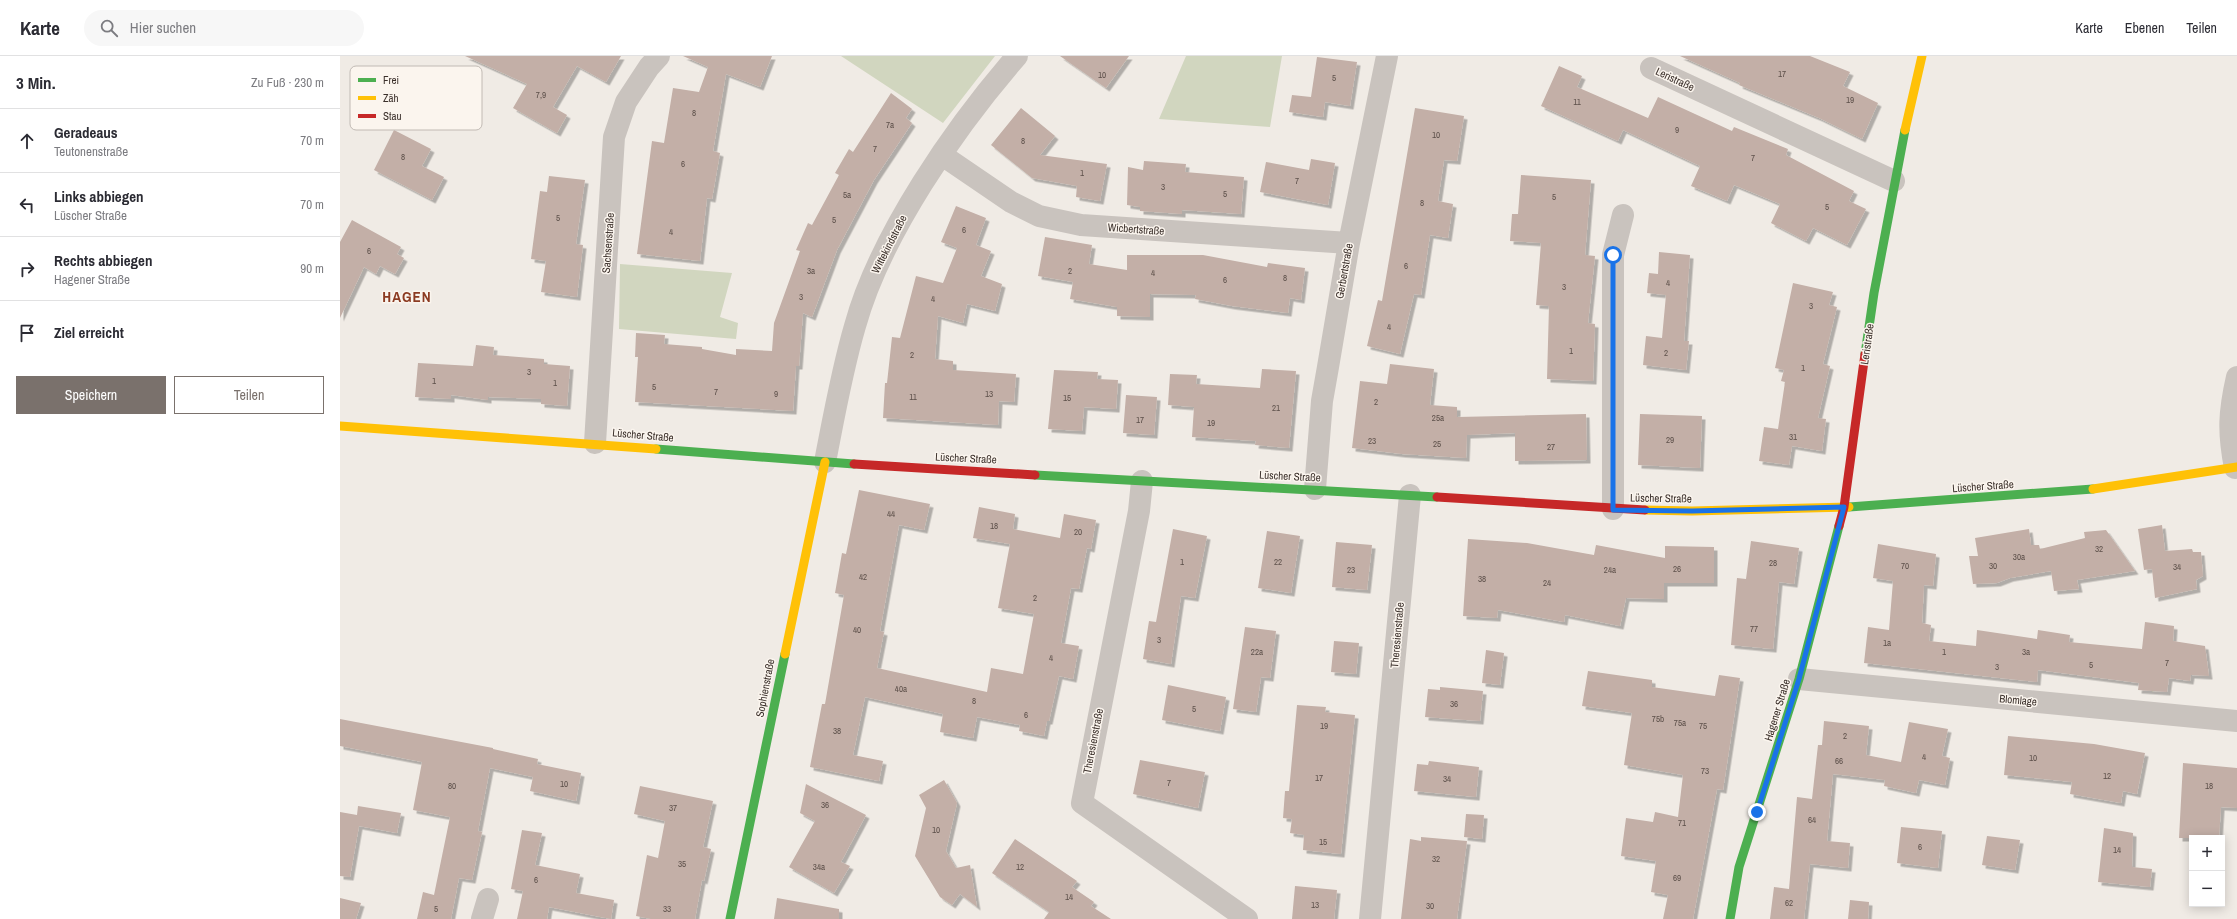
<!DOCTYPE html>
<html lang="de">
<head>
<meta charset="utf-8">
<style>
	:root { --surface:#fff; --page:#f7f7f7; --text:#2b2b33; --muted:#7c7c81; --line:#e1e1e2; --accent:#7a716c }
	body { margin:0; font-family:"Archivo Narrow",sans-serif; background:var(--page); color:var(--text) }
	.controls { position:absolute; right:12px; bottom:12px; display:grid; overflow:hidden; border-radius:0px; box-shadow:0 2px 10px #0003 }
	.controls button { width:36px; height:36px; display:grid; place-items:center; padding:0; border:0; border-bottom:1px solid var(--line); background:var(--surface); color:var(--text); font:20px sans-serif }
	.stop { position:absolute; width:12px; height:12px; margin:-9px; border:3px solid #1a73e8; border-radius:50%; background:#fff }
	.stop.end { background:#1a73e8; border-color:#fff; box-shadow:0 1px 4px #0008 }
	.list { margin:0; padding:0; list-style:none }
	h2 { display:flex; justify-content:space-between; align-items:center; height:52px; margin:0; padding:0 16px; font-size:17px }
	h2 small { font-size:13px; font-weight:400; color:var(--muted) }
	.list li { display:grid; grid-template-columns:26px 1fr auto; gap:12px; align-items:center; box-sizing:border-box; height:64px; padding:0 16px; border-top:1px solid var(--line) }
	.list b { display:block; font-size:15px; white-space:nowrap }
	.list p { margin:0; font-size:13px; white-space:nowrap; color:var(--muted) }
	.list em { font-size:13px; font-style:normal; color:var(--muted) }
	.actions { display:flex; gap:8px; padding:12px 16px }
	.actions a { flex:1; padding:9px 0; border:1px solid var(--accent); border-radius:0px; text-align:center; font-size:14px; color:var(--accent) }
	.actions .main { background:var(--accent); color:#fff }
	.icon { flex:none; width:22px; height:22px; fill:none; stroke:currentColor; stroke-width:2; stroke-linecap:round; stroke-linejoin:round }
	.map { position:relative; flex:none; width:1897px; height:863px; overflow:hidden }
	header { display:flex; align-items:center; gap:24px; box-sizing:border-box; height:56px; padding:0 20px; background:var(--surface); border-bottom:1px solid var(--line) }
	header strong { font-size:19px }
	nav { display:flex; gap:22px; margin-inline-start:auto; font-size:14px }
	.search { width:280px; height:36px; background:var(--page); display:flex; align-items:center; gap:10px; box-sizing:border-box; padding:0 14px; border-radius:22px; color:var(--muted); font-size:15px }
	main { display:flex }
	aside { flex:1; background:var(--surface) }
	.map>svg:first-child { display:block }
	.green { fill:#d1d6bf }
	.building { fill:#c3afa7; filter:url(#shadow) }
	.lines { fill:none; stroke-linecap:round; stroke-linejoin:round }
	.street { stroke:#c9c3be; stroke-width:22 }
	.fast { stroke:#4caf50; stroke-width:9 }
	.slow { stroke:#ffc107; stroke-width:9 }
	.jam { stroke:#c62828; stroke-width:9 }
	.route { stroke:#1a73e8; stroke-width:5 }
	.labels { text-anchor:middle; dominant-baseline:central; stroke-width:3; stroke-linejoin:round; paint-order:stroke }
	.number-label { font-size:9px; fill:#5d504a }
	.street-label { font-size:11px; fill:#3b302b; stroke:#fbf5ee }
	.district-label { font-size:15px; font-weight:bold; letter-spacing:1px; fill:#8c3b22; stroke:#fbf5ee }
	.key { fill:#fbf5ee; stroke:#c1bab4; stroke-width:1 }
	.key-label { font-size:11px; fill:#3b302b }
</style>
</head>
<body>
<header>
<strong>Karte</strong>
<div class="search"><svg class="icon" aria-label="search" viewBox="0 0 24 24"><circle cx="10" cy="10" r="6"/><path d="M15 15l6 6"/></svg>Hier suchen</div>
<nav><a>Karte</a><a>Ebenen</a><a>Teilen</a></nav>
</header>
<main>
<aside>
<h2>3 Min.<small>Zu Fuß · 230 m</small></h2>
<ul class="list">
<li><svg class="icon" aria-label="ahead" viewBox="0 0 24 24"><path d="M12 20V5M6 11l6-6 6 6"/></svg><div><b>Geradeaus</b><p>Teutonenstraße</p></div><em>70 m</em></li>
<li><svg class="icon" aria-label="left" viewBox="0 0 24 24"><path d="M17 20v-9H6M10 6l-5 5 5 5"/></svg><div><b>Links abbiegen</b><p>Lüscher Straße</p></div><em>70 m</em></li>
<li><svg class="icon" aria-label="right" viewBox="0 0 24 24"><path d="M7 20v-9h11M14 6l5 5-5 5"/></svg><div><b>Rechts abbiegen</b><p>Hagener Straße</p></div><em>90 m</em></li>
<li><svg class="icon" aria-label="arrive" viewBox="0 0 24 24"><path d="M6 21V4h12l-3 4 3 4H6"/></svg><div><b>Ziel erreicht</b></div></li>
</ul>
<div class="actions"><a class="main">Speichern</a><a>Teilen</a></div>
</aside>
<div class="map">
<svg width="1897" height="863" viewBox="0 0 1897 863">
	<defs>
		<filter id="shadow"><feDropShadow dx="3.5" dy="3.5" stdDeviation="0" flood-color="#0004"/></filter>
	</defs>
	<rect width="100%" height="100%" fill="#f0ebe5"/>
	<path class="green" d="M501,0h154l-52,67z
		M846,0h96l-12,71 -111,-8z
		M280,208l112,9 -12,44 18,6 -2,16 -117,-10z"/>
	<path class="building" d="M125,0h156l-15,26 -29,-16 -24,41 14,8 -10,18 -44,-25 14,-24z
		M343,0h89l-12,31 -34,-13 -13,77 7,2 -8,46 -5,-1 -7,63 -63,-7 15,-113 12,2 9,-55 26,4 9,-25z
		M720,0h69l-23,32z
		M1340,0h130l40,16 -7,14 35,17 -16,36 -43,-21 -80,-33 1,-2z
		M977,1l40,5 -7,44 -25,-4 -2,15 -34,-5 3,-17 19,2z
		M1219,10l23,10 -5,11 71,31 10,-21 74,34 2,-4 54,22 -2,6 68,36 -5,10 17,8 -19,36 -34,-17 -7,13 -35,-18 9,-19 -46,-19 -7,16 -36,-15 9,-20 -77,-36 -5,11 -77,-35z
		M551,37l21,16 -6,9 6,5 -38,57 -37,70 -25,67 -9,-4 -4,53h-3l-3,45 -158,-9 3,-45h-3l1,-24 29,2 -1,9 38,3v2l34,6v-6l36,2 2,-28 26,-72 -4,-1 12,-27 4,2 27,-50 -4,-2 14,-24 4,3z
		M681,52l34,28 -15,19 67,9 -7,37 -24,-4 1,-11 -45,-8 -41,-33z
		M1075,52l49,8 -7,45 -13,-1 -6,41 15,3 -5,34 -18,-3 -9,60 -7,-1 -14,60 -33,-8 11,-46 4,1z
		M54,74l37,19 -9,17 22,11 -12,23 -58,-30z
		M971,103l24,4 -7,42 -68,-13 6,-30 43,8z
		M804,105l42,3 -1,8 59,5 -3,37 -59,-4v4l-42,-3v-4l-13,-2 1,-38 15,3z
		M1181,119l70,5 -6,75 10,1 -7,67 7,1 -2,57 -46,-2 2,-73 -13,-1 5,-62 -31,-2 2,-27h6z
		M209,120l36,4 -9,64 7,1 -6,52 -36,-5 5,-31 -15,-2 9,-68 7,1z
		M616,150l30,12 -10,27 15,6 -10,25 21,8 -7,27 -28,-7 -4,19 -25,-7 -3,43 18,2v9l63,4 -2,28 -15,-1 -1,24 -115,-7 2,-35h2l5,-46 8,1 16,-62 27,7 14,-35 -16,-6z
		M12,164l49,27 -4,7 7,4 -9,16 -15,-8 -4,8 -12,-7 -24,51v-76z
		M705,181l47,8 -3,19 38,6v-15h76l64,12 1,-4 37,5 -4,32 -11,-2 -2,15 -56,-7 -37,-7 1,-4 -46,-1v23l-33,-1v-9l-47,-8 3,-17 -35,-6z
		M1319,196l31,3 -6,86h5l-3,29 -43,-5 3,-29 16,2 4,-43 -19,-2 2,-20 9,1z
		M1453,227l40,9 -4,13 8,2 -14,57 7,2 -12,52 8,1 -4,32 -30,-5 -3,19 -30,-4 5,-34 14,2 7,-47 -4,-1 3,-11 -9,-2z
		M136,289l18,2 -1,8 51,4v5l26,2 -3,40 -26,-2v-5l-53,-2v3l-37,-5v4l-36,-2 3,-34 55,3z
		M1050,308l44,5 -4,36 27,2v10l129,-3 1,46 -72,1v-28l-48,2 -1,23 -64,-4 -50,-6 8,-67 27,3z
		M922,313l34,2 -7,77 -34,-3 1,-4 -64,-4 2,-30 -26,-2 2,-31 27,1 -1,9 64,4z
		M714,314l44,2 -1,7 21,1 -2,29 -32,-2 -2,24 -34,-2z
		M786,339l31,2 -3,38 -31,-2z
		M1300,358l62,2 -2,52 -62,-3z
		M519,434l71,14 -6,26 -25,-5 -19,106 4,1 -7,36 110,24 4,-24 32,6 11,-60 -36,-6 12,-64 -37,-6 6,-31 36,7 -2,15 47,9 4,-24 32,6 -5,29 -4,-1 -8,41 -8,-1 -10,55 18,3 -6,33 -14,-3 -10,45h-2l-3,15 -25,-5 1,-6 -43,-8 -4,21 -33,-6 3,-18 -78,-17 -12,58 30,6 -4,20 -69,-14 12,-63h3l19,-109 -9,-2 7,-40 4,1z
		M1822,469l3,26 27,-2 1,3h8l2,24 -7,4 1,9 -42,9 -3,-29 -8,1 -6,-41z
		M833,473l34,7 -12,62 -14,-2 -10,68 -28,-5 6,-38 7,1z
		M1689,473l2,16h8l1,4 45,-11 -1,-6 22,-2 29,41 -58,9 2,9 -25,2 -3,-20 -41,7 -13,5 -24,1 -4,-28h9l-3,-18z
		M927,475l33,5 -9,57 -33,-5z
		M1128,483l59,4 67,12 2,-10 69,13v-12l49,1v36h-50v16l-38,-1 -6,28 -55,-11 -1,7 -66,-12 -1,8 -34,-2z
		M1411,485l48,7 -5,36 -15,-2 -6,67 -42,-4 6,-67 9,1z
		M996,486l36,3 -5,45 -35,-3z
		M1538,488l58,10 -3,32 -9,-1 -2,38 9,2 -2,16 47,5 1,-16 60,9 1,-9 32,5 -1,7 73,7 3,-27 29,4 -1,15 32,5 4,30 -18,-1 -1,6 -21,-3 -2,14 -29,-2 1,-7 -101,-13 -1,12 -173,-19 4,-36 21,3 4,-49 -20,-3z
		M905,571l31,4 -6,47 -9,-1 -5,35 -23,-3z
		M994,585l25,2 -3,31 -25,-2z
		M1146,594l18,3 -4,32 -18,-2z
		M1248,615l64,9v7l63,9 4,-21 21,3 -17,112 -6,-1 -24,130h-30l5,-24 -17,-3 5,-31 -35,-5 5,-38 27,4 2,-10 23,5 5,-42 -59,-10 8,-52 -50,-7z
		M828,629l58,12 -6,34 -58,-11z
		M1100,631l43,4 -3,30 -55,-4 3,-28 12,1z
		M957,649l29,2 -1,5 30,3 -14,139 -38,-4 1,-15 -14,-2 2,-14 -9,-1 2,-27h4z
		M0,663l153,29v1l45,10 -1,5 44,9 -5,28 -46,-10 3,-14 -43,-9 -12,63 4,1 -10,48 -13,-2 -8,41h-34l6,-27 11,3 16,-78 -37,-7 9,-48 -82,-16z
		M1484,665l45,5 -3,29 35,7 8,-40 39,7 -6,27 8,2 -5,27 -26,-5 -3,13 -32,-7 1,-6 -52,-6 -6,67 23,2 -2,25 -38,-4 -6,55h-34l4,-32 15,2 8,-92 15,2 6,-54h4z
		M1668,680l86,8 51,9 -8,41 -14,-3 -2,12 -51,-9 2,-12 -68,-7z
		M800,704l65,12 -7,36 -65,-14z
		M1089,705l50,6 -3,30 -62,-6 3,-27 11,1z
		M1843,707l54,5v40l-16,-1 -2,31h-40z
		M604,724l13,23 -11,48 10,17 14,-3 7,42 -17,-13 -8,11 -12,-8 -25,-41 11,-48 -7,-13z
		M466,728l60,31 -25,47 9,4 -16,27 -45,-26 26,-46 -15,-8z
		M300,730l73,15 -10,46 8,2 -7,32 -2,-1 -7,39h-44l-15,-3 11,-61 11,3 7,-37 -31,-7z
		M18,750l43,7 -4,20 -38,-7 -9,51 -10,-1v-64l17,3z
		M1126,758l18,1 -2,24 -18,-2z
		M1561,771l41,4 -4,37 -41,-5z
		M1764,772l29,5 -1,34 20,2 -2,18 -52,-5z
		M182,774l20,3 -7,32 45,9 -4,19 38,7 -3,19 -62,-12 -2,12h-30l6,-28 -12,-2z
		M1647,780l33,4 -5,30 -33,-5z
		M1081,781l46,4 -10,78h-56l9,-80 11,2z
		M675,783l62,42 -5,6 22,15 -3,4 20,13h-67l5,-7 -57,-39z
		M955,830l42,4 -3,29h-42z
		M0,842l21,5 -5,16h-16z
		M437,842l62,11v10h-65z
		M1510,844l19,2 -1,17h-20z"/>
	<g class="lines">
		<path class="street" d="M1311,12l243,113
			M602,99l69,47 28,14 42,9 268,18
			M255,387l19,-306 12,-35 23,-35 10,-11
			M485,406c9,-46 17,-92 30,-136 25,-91 101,-200 162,-270
			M1895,412c-7,-36 -6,-56 2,-91
			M802,425l-3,30 -57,292 165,116
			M975,433l7,-88 6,-34 21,-124 38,-187
			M1273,453v-254l10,-40
			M1459,623l438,42
			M142,863l6,-20
			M1030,863l40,-424"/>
		<path class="fast" d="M1525,298l9,-61 31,-163
			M316,393l198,15
			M695,419l402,22
			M1509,451l244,-18
			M390,863l55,-265
			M1390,863l9,-52 60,-188 40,-153"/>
		<path class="slow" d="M1565,74l17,-74
			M0,370l316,23
			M1753,433l144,-22
			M1305,454l47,1 157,-4
			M445,598l40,-192"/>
		<path class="jam" d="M514,408l181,11
			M1097,441l208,13
			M1499,470l5,-19 21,-153"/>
	</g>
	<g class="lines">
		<path class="route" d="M1273,199v255l79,1 152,-4 -45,172 -42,133"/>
	</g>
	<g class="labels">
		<g class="number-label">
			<text x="1442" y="18">17</text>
			<text x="762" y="19">10</text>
			<text x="994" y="22">5</text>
			<text x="201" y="39">7,9</text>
			<text x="1510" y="44">19</text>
			<text x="1237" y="46">11</text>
			<text x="354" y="57">8</text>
			<text x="550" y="69">7a</text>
			<text x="1337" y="74">9</text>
			<text x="1096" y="79">10</text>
			<text x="683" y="85">8</text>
			<text x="535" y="93">7</text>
			<text x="63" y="101">8</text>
			<text x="1413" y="102">7</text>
			<text x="343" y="108">6</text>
			<text x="742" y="117">1</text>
			<text x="957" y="125">7</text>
			<text x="823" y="131">3</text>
			<text x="885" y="138">5</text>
			<text x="507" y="139">5a</text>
			<text x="1214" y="141">5</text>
			<text x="1082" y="147">8</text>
			<text x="1487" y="151">5</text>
			<text x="218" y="162">5</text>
			<text x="494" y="164">5</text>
			<text x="624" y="174">6</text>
			<text x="331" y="176">4</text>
			<text x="29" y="195">6</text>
			<text x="1066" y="210">6</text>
			<text x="471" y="215">3a</text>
			<text x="730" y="215">2</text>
			<text x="813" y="217">4</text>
			<text x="945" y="222">8</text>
			<text x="885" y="224">6</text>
			<text x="1328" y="227">4</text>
			<text x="1224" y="231">3</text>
			<text x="461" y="241">3</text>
			<text x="593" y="243">4</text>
			<text x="1471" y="250">3</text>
			<text x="1049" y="271">4</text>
			<text x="1231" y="295">1</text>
			<text x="1326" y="297">2</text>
			<text x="572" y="299">2</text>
			<text x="1463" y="312">1</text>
			<text x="189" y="316">3</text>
			<text x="94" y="325">1</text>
			<text x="215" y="327">1</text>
			<text x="314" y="331">5</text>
			<text x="376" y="336">7</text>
			<text x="436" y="338">9</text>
			<text x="649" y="338">13</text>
			<text x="573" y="341">11</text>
			<text x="727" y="342">15</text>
			<text x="1036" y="346">2</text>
			<text x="936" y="352">21</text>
			<text x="1098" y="362">25a</text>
			<text x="800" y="364">17</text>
			<text x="871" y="367">19</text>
			<text x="1453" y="381">31</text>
			<text x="1330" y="384">29</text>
			<text x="1032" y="385">23</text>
			<text x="1097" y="388">25</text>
			<text x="1211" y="391">27</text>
			<text x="551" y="458">44</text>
			<text x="654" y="470">18</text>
			<text x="738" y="476">20</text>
			<text x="1759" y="493">32</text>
			<text x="1679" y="501">30a</text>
			<text x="842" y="506">1</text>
			<text x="938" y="506">22</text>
			<text x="1433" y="507">28</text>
			<text x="1565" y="510">70</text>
			<text x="1653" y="510">30</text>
			<text x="1837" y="511">34</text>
			<text x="1337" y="513">26</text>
			<text x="1011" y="514">23</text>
			<text x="1270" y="514">24a</text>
			<text x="523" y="521">42</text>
			<text x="1142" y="523">38</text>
			<text x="1207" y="527">24</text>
			<text x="695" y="542">2</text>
			<text x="1414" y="573">77</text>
			<text x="517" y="574">40</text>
			<text x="819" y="584">3</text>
			<text x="1547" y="587">1a</text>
			<text x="917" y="596">22a</text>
			<text x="1604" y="596">1</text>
			<text x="1686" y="596">3a</text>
			<text x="711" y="602">4</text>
			<text x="1827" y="607">7</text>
			<text x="1751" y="609">5</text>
			<text x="1657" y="611">3</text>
			<text x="561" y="633">40a</text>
			<text x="634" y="645">8</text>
			<text x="1114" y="648">36</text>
			<text x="854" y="653">5</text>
			<text x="686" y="659">6</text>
			<text x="1318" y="663">75b</text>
			<text x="1340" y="667">75a</text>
			<text x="984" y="670">19</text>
			<text x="1363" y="670">75</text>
			<text x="497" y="675">38</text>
			<text x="1505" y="680">2</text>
			<text x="1584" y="701">4</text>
			<text x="1693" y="702">10</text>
			<text x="1499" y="705">66</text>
			<text x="1365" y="715">73</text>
			<text x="1767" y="720">12</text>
			<text x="979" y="722">17</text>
			<text x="1107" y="723">34</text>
			<text x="829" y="727">7</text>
			<text x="224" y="728">10</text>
			<text x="112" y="730">80</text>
			<text x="1869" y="730">18</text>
			<text x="485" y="749">36</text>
			<text x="333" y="752">37</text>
			<text x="1472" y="764">64</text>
			<text x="1342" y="767">71</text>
			<text x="596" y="774">10</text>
			<text x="983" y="786">15</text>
			<text x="1580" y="791">6</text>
			<text x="1777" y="794">14</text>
			<text x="1096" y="803">32</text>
			<text x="342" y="808">35</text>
			<text x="479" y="811">34a</text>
			<text x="680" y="811">12</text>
			<text x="1337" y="822">69</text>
			<text x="196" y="824">6</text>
			<text x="729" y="841">14</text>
			<text x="1449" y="847">62</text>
			<text x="975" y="849">13</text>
			<text x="1090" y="850">30</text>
			<text x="96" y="853">5</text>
			<text x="327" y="853">33</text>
		</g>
		<g class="street-label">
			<text transform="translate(1335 23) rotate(25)">Leristraße</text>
			<text transform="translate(796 173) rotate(4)">Wicbertstraße</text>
			<text transform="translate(268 187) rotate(-86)">Sachsenstraße</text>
			<text transform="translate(549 188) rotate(-63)">Wittekindstraße</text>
			<text transform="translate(1004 215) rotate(-80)">Gerbertstraße</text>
			<text transform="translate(1527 288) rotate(-82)">Leristraße</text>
			<text transform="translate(303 379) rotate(5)">Lüscher Straße</text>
			<text transform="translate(626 402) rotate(3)">Lüscher Straße</text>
			<text transform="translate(950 420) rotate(3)">Lüscher Straße</text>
			<text transform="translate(1643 430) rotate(-4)">Lüscher Straße</text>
			<text transform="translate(1321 442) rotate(1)">Lüscher Straße</text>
			<text transform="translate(1057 579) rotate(-85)">Theresienstraße</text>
			<text transform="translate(425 632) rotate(-79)">Sophienstraße</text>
			<text transform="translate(1678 644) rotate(5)">Blomlage</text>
			<text transform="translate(1437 654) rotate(-73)">Hagener Straße</text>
			<text transform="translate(753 685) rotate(-79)">Theresienstraße</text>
		</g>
		<g class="district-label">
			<text x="67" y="240">HAGEN</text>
		</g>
	</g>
	<rect x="10" y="10" width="132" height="64" rx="6" class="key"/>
	<rect x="18" y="22" width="18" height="4" fill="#4caf50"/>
	<rect x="18" y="40" width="18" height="4" fill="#ffc107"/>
	<rect x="18" y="58" width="18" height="4" fill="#c62828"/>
	<g class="key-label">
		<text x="43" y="28">Frei</text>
		<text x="43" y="46">Zäh</text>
		<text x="43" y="64">Stau</text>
	</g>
</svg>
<div class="controls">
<button>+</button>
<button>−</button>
</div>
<div class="stop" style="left:1273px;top:199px"></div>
<div class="stop end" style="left:1417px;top:756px"></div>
</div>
</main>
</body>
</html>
